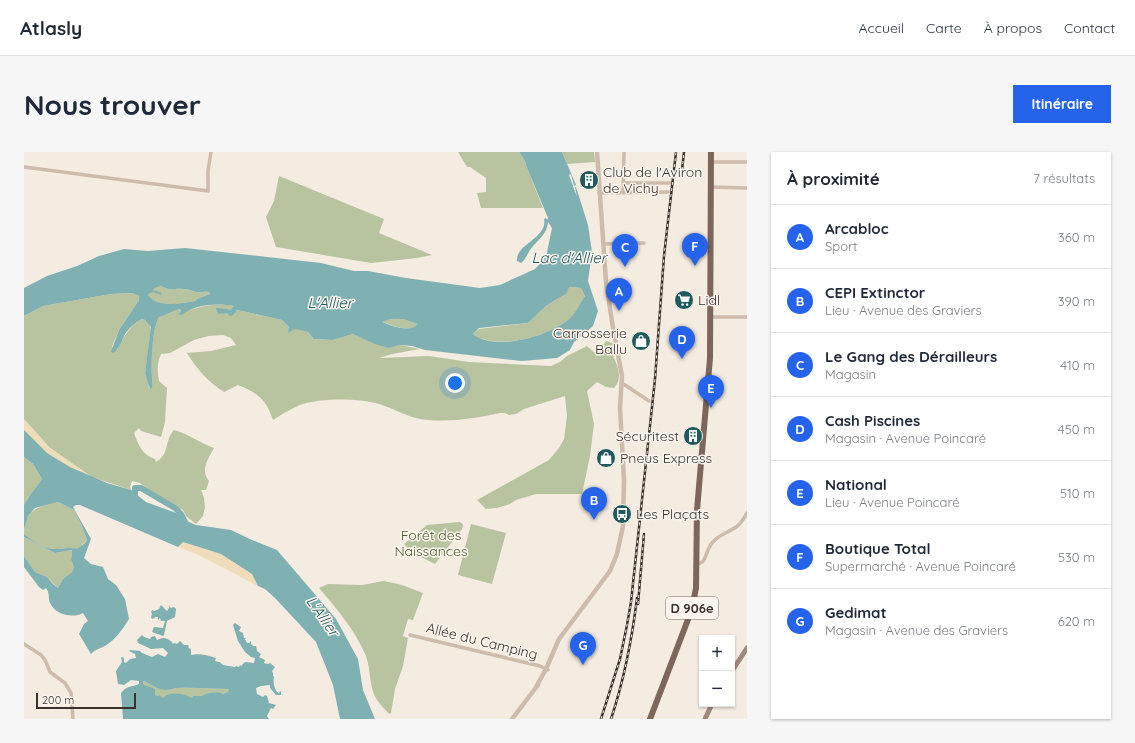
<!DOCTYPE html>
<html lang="fr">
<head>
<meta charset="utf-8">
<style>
	:root { --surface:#fff; --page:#f6f6f7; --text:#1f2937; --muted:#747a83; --line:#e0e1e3; --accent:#2563eb }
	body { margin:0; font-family:Quicksand,sans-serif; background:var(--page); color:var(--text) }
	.controls { position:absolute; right:12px; bottom:12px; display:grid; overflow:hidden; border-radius:0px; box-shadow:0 1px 3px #0004 }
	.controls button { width:36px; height:36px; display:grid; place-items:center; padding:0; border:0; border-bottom:1px solid var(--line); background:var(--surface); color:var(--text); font:20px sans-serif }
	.scale { position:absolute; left:12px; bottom:10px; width:100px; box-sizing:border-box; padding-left:4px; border:2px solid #3b302b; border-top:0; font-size:11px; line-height:14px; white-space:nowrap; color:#3b302b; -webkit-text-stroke:3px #fbf5ee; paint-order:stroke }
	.you { position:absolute; left:431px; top:231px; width:14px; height:14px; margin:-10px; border:3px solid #fff; border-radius:50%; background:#1a73e8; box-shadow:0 0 0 6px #1a73e833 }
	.badge { display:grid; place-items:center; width:26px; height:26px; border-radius:50%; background:var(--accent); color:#fff; font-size:13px; font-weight:700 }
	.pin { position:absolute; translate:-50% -33px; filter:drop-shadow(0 1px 2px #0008) }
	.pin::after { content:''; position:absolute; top:21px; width:14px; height:12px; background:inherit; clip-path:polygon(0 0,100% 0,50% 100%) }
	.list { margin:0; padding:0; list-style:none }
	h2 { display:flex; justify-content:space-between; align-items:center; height:52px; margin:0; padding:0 16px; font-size:17px }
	h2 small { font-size:13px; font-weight:400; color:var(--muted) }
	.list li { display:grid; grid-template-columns:26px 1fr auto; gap:12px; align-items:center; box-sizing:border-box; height:64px; padding:0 16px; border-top:1px solid var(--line) }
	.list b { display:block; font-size:15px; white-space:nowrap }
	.list p { margin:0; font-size:13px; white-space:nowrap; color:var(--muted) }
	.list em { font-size:13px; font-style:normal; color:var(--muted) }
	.map { position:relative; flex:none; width:723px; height:567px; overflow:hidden; border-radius:0px }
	header { display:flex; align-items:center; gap:24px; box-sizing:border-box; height:56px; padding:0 20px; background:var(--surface); border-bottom:1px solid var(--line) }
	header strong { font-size:19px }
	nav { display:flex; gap:22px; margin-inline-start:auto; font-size:14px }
	.intro { display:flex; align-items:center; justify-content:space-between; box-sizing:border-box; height:96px; padding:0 24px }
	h1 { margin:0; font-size:28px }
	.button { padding:10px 18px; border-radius:0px; background:var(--accent); color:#fff; font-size:14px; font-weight:700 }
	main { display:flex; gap:24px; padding:0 24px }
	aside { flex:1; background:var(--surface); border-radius:0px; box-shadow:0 1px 3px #0004 }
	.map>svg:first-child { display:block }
	.green { fill:#b8c4a0 }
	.sand { fill:#efdcb8 }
	.water { fill:#7fb0b2; fill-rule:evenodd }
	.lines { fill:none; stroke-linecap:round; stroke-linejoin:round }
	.river { stroke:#7fb0b2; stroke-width:6 }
	.minor { stroke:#cdbbac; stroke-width:3.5 }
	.tertiary { stroke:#cdbbac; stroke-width:4.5 }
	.secondary { stroke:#a18a7d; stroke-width:5 }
	.primary { stroke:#7d675c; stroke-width:6 }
	.rail-casing { stroke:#3b302b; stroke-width:2.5 }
	.rail { stroke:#fbf5ee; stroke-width:1; stroke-dasharray:3; stroke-linecap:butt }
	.labels { text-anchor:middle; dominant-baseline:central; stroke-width:3; stroke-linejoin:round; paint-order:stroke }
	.shield { fill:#fbf5ee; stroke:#756b66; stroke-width:1 }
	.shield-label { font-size:13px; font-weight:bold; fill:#3b302b }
	.poi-label { font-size:14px; fill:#3b302b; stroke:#fbf5ee; text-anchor:start }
	.park-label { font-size:14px; fill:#4a5a2e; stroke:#fbf5ee }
	.street-label { font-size:14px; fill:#3b302b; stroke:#fbf5ee }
	.water-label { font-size:15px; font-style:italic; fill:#1f5a5e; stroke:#fbf5ee }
</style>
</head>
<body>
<header>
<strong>Atlasly</strong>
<nav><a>Accueil</a><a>Carte</a><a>À propos</a><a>Contact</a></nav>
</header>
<div class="intro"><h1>Nous trouver</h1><a class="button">Itinéraire</a></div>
<main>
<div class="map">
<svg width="723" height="567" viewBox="0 0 723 567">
	<rect width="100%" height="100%" fill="#f4ebe1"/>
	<path class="green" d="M434,0h61l6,9 2,7 16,40h-62l-4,-15 9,-1v-14l-16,-11h-3z
		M538,0h32l1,10 -28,2z
		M255,24l105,43 -5,14 53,22 -15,3 -46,5 -95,-16 -10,-30 8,-16z
		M137,134c11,6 12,2 22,3 5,0 9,2 13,3 5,1 8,-1 13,0l1,2 -13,5 -2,2c-16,2 -36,9 -47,-6l2,-2 4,-2 -1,-1 2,-2z
		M544,135l13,1 4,8c-5,7 -10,18 -16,23 -21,18 -73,32 -96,15l6,-5 49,-6 19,-18 19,-11z
		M110,141l5,3v4l-20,30 -7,17 5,3c7,-13 11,-23 25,-31 5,1 9,7 9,11l-6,43 3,3 1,12 4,-3c-3,-16 -2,-54 6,-68 8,-2 13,-6 21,-8l1,1 -2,4c18,-7 36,-12 55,-8v2l-3,2 -12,-2 17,3 1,-1 45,10 7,7 19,5 6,7 19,1 20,-6 34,14 13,-3 20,4 -28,5 -13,4 50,-2 40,6 82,4 9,-4 7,-6 20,-10 9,8 10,-13 7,2 2,11 -2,2c5,10 10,23 1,32l-8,-1 -9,-5 -10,9 7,33 -4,32 -8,38h-46l-20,6 -6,4 -13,4 -11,1 -9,-9 72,-40 10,-12 5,-9 3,-23 -2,-20 -41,13 -8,5 -7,1 -4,-2h-5c-23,5 -48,9 -72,7 -17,-1 -31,-10 -46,-15 -22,-7 -57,-7 -79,-1 -9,3 -21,10 -30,16 -7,-21 -15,-27 -35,-35l-14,7c-16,-10 -28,-24 -37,-39l24,-2 25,-6 -5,-7 -8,-3 -15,1 -14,4 -24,13 -9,1c-4,8 -4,18 -2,27l8,7 -2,34 -4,15 -20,-6 -2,-3 -5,5c4,11 8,22 21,26l1,3c14,-8 8,-21 18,-32 15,4 26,13 40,18 -6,11 -14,22 -5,33l-3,9h-5l3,8 1,9 -2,9 -7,8 -10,-8 -3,-6 -15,-7 -14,-9 -14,-11 -8,-2 -2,6 1,3 -39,-13 -18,-12 -25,-18 -25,-28v-103l19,-10 68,-12z
		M366,166l13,1 16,5c-9,10 -27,1 -37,-2z
		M0,305l9,7 9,15 -12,16 -6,10z
		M34,350l16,8 7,14 6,16 -10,10c-9,-4 -15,-1 -23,-1 -10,0 -22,-9 -30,-15 0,-24 13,-27 34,-32z
		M435,370l3,1 1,3 -1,3 -27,35 -24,-12 -7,-8 23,-19z
		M447,372l35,9 -14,51 -34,-9z
		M0,385l31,16 17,-3 -1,10 3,7 -2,5 -9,7 -5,9 -11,-11 -12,-5 -11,-16z
		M360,429l18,4 21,8 -10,27 -5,-1 -5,17 5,2 -5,28 -8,23 -4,24 -2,1c-4,-5 -9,-9 -12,-14 -8,-12 -6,-30 -11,-44 -11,-26 -29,-47 -47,-68l9,-4 34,1z
		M119,529c8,2 14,8 23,9 3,0 8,-2 12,-2 16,-1 33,1 50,1l1,2 -6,3c-9,-4 -18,5 -27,2l-4,3c-10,-7 -19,-6 -29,-1l-8,-3c-1,-6 -8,-9 -13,-12z"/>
	<path class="sand" d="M0,267l25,28 43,30 -22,-10 -23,-14 -21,-19 -2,-4z
		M159,390l38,12 31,20 6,12 -59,-31 -21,-8z"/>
	<path class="water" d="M495,0h43l14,33 -2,1 -3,-12 -2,1 8,22 -2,-10h1l12,38 4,27 -4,29 10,30 -5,15 -19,16 -4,8 -13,8 -35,3 -97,-11 -13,-4 -12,-1 -12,3 -13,-4 -22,-10 -20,6 -19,-1 -6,-7 -13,-3 -7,4 1,-6 -7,-7 -45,-10 -4,5 -3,1 -3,-3 -9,1 -2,-6h3l12,2 3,-4c-16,-3 -39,-2 -52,9l-4,-1 3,-3 -1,-2c-8,2 -13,6 -21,8 -7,12 -8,46 -7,60 0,5 2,8 -1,12 -4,-4 -3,-11 -6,-16l6,-46 -6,-7 -3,-1c-7,4 -12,8 -17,15 -3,6 -6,16 -12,19l-2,-1 8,-22 20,-30v-4l-6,-3 -22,1 -68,12 -19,10v-28l23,-12 30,-10 22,-10 25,-7 24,2 37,-3 136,15 33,8h14l38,7 74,10 20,-3 35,-16 11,-12 6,-29 -4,-6c-1,13 -11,18 -18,28 -3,5 -5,10 -9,13l-4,-2c-2,-17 31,-23 27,-42l2,-1 1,2 1,-2 -21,-50 -2,-7zM137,134c11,6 12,2 22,3 5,0 9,2 13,3 4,1 8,-1 13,0l1,2 -13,5 -2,2c-16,2 -36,8 -47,-6l2,-2 3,-1 8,3 1,-2 -9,-3 2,-2zM545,135l12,1 4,8c-5,7 -10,18 -16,23 -20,17 -73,33 -96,15l6,-6 49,-5 19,-18 19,-11zM366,167h13l15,5c-8,9 -26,2 -36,-2z
		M0,278l23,23 23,14 37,16 24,7 15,12 30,11 13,9 7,3 35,5 21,10 25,10 59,69 22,40 5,31 12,29h-35l-7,-34 -17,-43 -41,-44 -10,-9 -7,-3 -6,-12 -31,-20 -38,-12 -5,5 -98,-42h-4l-3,2 18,32 -7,19 7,6 12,3 5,12 8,6 9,14 4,20c-7,11 -13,20 -24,27 -6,3 -9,3 -14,8l-12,-20 5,-10 4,-3 -5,-8c-11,6 -28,1 -33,-10 -2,-5 0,-10 -4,-15l-3,2 -4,-3 -15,-20v-11l11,16 12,5 6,7 5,4 5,-9 9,-7 2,-5 -3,-7 1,-10 -17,3 -29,-15 -2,-1v-3c8,6 20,15 30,15 8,0 14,-2 23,0l8,-6 2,-3 -6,-16 -7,-14 -16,-8 -23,6 -7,8 -4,13v-24l6,-10 12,-16 -9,-15 -9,-7z
		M137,453l6,6 2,-3v-2l2,2 3,-1 2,2 -1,8 -8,4 -3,14 -1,1 -11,-4 2,-5 9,1 2,-7h-4l-1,-3 -2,2v-3h-3l-2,2 -2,-1 1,-5h-1l1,-3 2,1 5,-2z
		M211,471l6,4 -2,4 4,2 1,5h2l-1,1 2,4h2l2,-2v3l2,2h3l1,5 4,3 -2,3 6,3 -1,3 4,1 2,-1 5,4 -3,4 1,2v3l1,1c-1,4 0,14 5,16l2,-2v4h-5l-6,-7v-3l-9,1 -5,2 1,6 6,3 2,-2 2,1 2,7 7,2 -3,4 -2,-1 -4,8 2,3h-146l-2,-26c5,-7 11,-6 18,-9v-3l-8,-1 -7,5 -6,-1 -2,-13 6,-9 -1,-5 3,1v4l2,1 4,-4 6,-1 -1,-4 -6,-3 1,-1 10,1 2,2 10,4 6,-3 7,3 3,-4 -5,-5 -12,1 -13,-6 -1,-3 5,-5 2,2 6,2 1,-2 4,-1 2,4c7,-3 8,-3 15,2l1,2 1,-1 3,1 3,-3 4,4h4l1,2 -1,1 3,1v6c7,-2 16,0 25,3l-1,3 4,1h1l3,3 12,2 1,-1 3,1 1,-2 1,1 4,-4 9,1 1,-5 -4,-1 -6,-5 -7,-11 -5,-16zM119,529c8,2 14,9 23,9 4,0 8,-2 12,-2 16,-1 33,1 50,1l1,2 -6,3c-5,-3 -16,-1 -21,2h-9l-1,2c-8,-5 -23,-7 -29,0l-4,-3 -1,1 -3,-1v-6l-12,-5z"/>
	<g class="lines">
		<path class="river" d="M104,344l7,-1v-7h6l34,20 6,6 6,12"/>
		<path class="minor" d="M687,10h36
			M0,15l184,24v-20l3,-19
			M600,31h46
			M687,35l36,1
			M599,40l1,-40
			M575,41l69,-1
			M579,92l41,-1
			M686,165h37
			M598,231l27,18
			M673,412c9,-1 8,-9 12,-16 5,-12 17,-14 27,-21 5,-3 8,-9 11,-14
			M386,483l130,31 8,4
			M0,492l17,11 4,5 5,12 15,11 6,10 2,26"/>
		<path class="tertiary" d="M512,535l10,-18 13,-30 51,-68 7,-17 6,-28 1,-46 -4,-72 2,-32 -9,-48 -7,-46 -9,-130
			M488,567l26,-34"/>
		<path class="secondary" d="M708,519l15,-23
			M681,567l7,-15"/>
		<path class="primary" d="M626,567l42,-110 4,-21 1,-78 13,-152 1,-206"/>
		<g class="rail-casing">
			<path id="rail" d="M658,18l2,-18
				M614,452l6,-70
				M577,567l19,-60 7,-34 4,-23 24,-223 9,-123 12,-104
				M587,567c13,-39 21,-80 26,-121"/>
		</g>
		<use href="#rail" class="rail"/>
	</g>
	<defs>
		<g id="building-disc" transform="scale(1)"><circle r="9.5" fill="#1f5a5e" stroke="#fbf5ee"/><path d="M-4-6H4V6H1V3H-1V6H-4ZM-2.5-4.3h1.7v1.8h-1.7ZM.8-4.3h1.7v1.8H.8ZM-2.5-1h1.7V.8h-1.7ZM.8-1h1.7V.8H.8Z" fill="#fff"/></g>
		<g id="supermarket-disc" transform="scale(1)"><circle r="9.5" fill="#1f5a5e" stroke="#fbf5ee"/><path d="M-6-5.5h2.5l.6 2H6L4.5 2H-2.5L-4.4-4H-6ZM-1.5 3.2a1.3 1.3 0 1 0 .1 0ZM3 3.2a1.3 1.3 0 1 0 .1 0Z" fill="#fff"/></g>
		<g id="shop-disc" transform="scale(1)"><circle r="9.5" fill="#1f5a5e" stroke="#fbf5ee"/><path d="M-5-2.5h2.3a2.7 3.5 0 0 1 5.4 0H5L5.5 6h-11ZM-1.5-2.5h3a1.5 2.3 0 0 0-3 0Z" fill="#fff"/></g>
		<g id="bus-disc" transform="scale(1)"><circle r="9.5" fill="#1f5a5e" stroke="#fbf5ee"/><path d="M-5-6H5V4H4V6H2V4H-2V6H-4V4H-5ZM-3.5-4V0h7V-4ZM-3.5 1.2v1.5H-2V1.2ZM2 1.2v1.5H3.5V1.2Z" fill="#fff"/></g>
	</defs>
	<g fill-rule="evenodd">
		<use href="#building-disc" x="565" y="28"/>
		<use href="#supermarket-disc" x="660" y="148"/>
		<use href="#shop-disc" x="617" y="189"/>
		<use href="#building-disc" x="669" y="284"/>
		<use href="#shop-disc" x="582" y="306"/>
		<use href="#bus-disc" x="598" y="362"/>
	</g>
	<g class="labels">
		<rect class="shield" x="642" y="445" width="52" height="22" rx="3"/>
		<g class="shield-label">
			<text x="668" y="456">D 906e</text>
		</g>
		<g class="poi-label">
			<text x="579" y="20">Club de l'Aviron<tspan x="579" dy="16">de Vichy</tspan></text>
			<text x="674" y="148">Lidl</text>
			<text x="603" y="181" text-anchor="end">Carrosserie<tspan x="603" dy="16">Ballu</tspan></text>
			<text x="655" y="284" text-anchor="end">Sécuritest</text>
			<text x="596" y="306">Pneus Express</text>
			<text x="612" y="362">Les Plaçats</text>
		</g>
		<g class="park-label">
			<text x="407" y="383">Forêt des<tspan x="407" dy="16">Naissances</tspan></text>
		</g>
		<g class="street-label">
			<text transform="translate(458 489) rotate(14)">Allée du Camping</text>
		</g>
		<g class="water-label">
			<text x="545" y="105">Lac d'Allier</text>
			<text x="306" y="150">L'Allier</text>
			<text transform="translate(299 464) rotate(55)">L'Allier</text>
		</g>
	</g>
</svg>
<div class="controls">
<button>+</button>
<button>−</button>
</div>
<div class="scale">200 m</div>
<div class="you"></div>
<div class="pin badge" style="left:595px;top:159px">A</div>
<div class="pin badge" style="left:570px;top:368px">B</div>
<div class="pin badge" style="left:601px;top:115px">C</div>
<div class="pin badge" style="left:658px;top:207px">D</div>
<div class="pin badge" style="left:687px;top:256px">E</div>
<div class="pin badge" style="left:671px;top:114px">F</div>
<div class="pin badge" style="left:559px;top:513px">G</div>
</div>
<aside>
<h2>À proximité<small>7 résultats</small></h2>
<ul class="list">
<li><span class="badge">A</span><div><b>Arcabloc</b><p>Sport</p></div><em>360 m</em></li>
<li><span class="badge">B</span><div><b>CEPI Extinctor</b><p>Lieu · Avenue des Graviers</p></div><em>390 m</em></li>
<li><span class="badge">C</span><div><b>Le Gang des Dérailleurs</b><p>Magasin</p></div><em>410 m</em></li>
<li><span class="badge">D</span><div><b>Cash Piscines</b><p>Magasin · Avenue Poincaré</p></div><em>450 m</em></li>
<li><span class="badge">E</span><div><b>National</b><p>Lieu · Avenue Poincaré</p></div><em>510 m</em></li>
<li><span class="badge">F</span><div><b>Boutique Total</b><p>Supermarché · Avenue Poincaré</p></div><em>530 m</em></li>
<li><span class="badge">G</span><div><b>Gedimat</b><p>Magasin · Avenue des Graviers</p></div><em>620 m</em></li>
</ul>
</aside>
</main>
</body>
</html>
